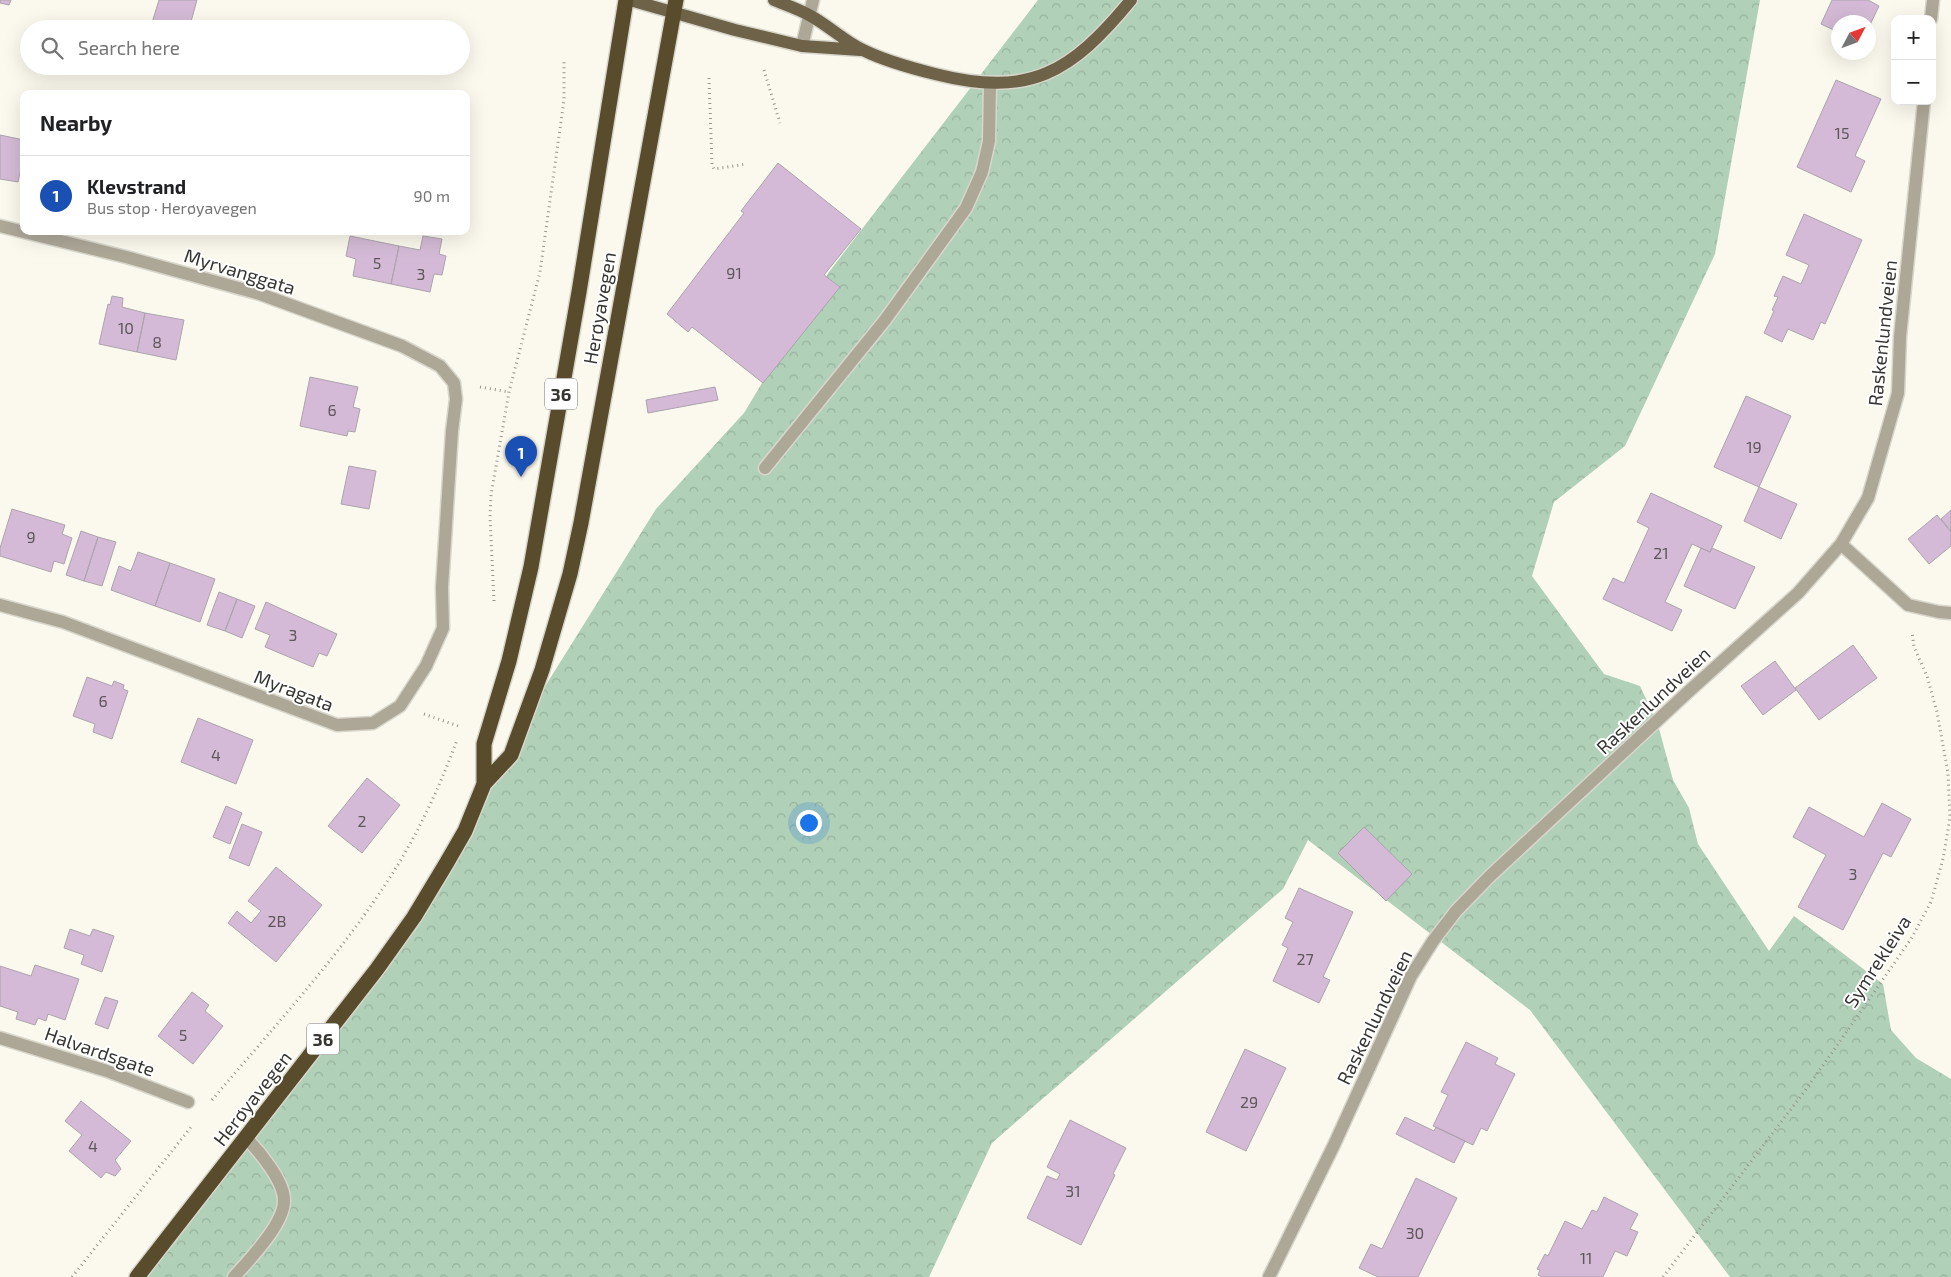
<!DOCTYPE html>
<html lang="en">
<head>
<meta charset="utf-8">
<style>
	:root { --surface:#fff; --page:#f2f2f2; --text:#202124; --muted:#757577; --line:#e0e0e0; --accent:#111827 }
	body { margin:0; font-family:"Exo 2",sans-serif; background:var(--page); color:var(--text) }
	.controls { position:absolute; right:15px; top:15px; display:grid; overflow:hidden; border-radius:10px; box-shadow:0 5px 20px #0002 }
	.controls button { width:45px; height:45px; display:grid; place-items:center; padding:0; border:0; border-bottom:1px solid var(--line); background:var(--surface); color:var(--text); font:25px sans-serif }
	.compass { position:absolute; left:1831px; top:15px; width:45px; height:45px; border-radius:50%; background:var(--surface); box-shadow:0 5px 20px #0002; rotate:49deg }
	.you { position:absolute; left:808px; top:822px; width:18px; height:18px; margin:-12px; border:4px solid #fff; border-radius:50%; background:#1a73e8; box-shadow:0 0 0 8px #1a73e833 }
	.badge { display:grid; place-items:center; width:32px; height:32px; border-radius:50%; background:var(--accent); color:#fff; font-size:16px; font-weight:700 }
	.pin { position:absolute; translate:-50% -41px; filter:drop-shadow(0 1px 2px #0008) }
	.pin::after { content:''; position:absolute; top:26px; width:18px; height:15px; background:inherit; clip-path:polygon(0 0,100% 0,50% 100%) }
	.list { margin:0; padding:0; list-style:none }
	h2 { display:flex; justify-content:space-between; align-items:center; height:65px; margin:0; padding:0 20px; font-size:21px }
	h2 small { font-size:16px; font-weight:400; color:var(--muted) }
	.list li { display:grid; grid-template-columns:32px 1fr auto; gap:15px; align-items:center; box-sizing:border-box; height:80px; padding:0 20px; border-top:1px solid var(--line) }
	.list b { display:block; font-size:19px; white-space:nowrap }
	.list p { margin:0; font-size:16px; white-space:nowrap; color:var(--muted) }
	.list em { font-size:16px; font-style:normal; color:var(--muted) }
	.icon { flex:none; width:28px; height:28px; fill:none; stroke:currentColor; stroke-width:2; stroke-linecap:round; stroke-linejoin:round }
	.map { position:relative; flex:none; width:1951px; height:1277px; overflow:hidden }
	.search { position:absolute; background:var(--surface); box-shadow:0 5px 20px #0002; left:20px; top:20px; width:450px; height:55px; display:flex; align-items:center; gap:12px; box-sizing:border-box; padding:0 18px; border-radius:28px; color:var(--muted); font-size:19px }
	.panel { position:absolute; background:var(--surface); box-shadow:0 5px 20px #0002; left:20px; top:90px; width:450px; height:145px; border-radius:10px }
	.map>svg:first-child { display:block }
	.forest { fill:url(#forest-crowns) }
	.building { fill:#d4bad6; stroke:#aca4ad }
	.lines { fill:none; stroke-linecap:round; stroke-linejoin:round }
	.minor-casing { stroke:#d8d6cb; stroke-width:15 }
	.major-casing { stroke:#d8d6cb; stroke-width:15 }
	.highway-casing { stroke:#d8d6cb; stroke-width:18 }
	.path { stroke:#97968e; stroke-width:3; stroke-dasharray:1 4; stroke-linecap:butt }
	.minor { stroke:#ada798; stroke-width:12 }
	.major { stroke:#6e6349; stroke-width:12 }
	.highway { stroke:#584c2d; stroke-width:15 }
	.labels { text-anchor:middle; dominant-baseline:central; stroke-width:4; stroke-linejoin:round; paint-order:stroke }
	.number-label { font-size:16px; fill:#5e565a }
	.shield { fill:#fff; stroke:#72726f; stroke-width:1 }
	.shield-label { font-size:18px; font-weight:bold; fill:#363531 }
	.street-label { font-size:19px; fill:#363531; stroke:#fff }
</style>
</head>
<body>
<div class="map">
<svg width="1951" height="1277" viewBox="0 0 1951 1277">
	<defs>
		<pattern id="forest-crowns" width="20" height="18" patternUnits="userSpaceOnUse" patternTransform="scale(1.25)"><rect width="20" height="18" fill="#b0d0b7"/><path d="M2 6a3 3 0 1 1 6 0M12 15a3 3 0 1 1 6 0" fill="none" stroke="#98b39e"/></pattern>
	</defs>
	<rect width="100%" height="100%" fill="#fbf9ed"/>
	<path class="forest" d="M1038,0h722l-45,254 -90,192 -71,56 -22,74 72,98 36,12 18,39 15,55 16,28 9,36 71,107 25,-35 89,68 8,46 25,28 35,21v198h-221l-200,-267 -222,-170 -25,49 -291,254 -63,134h-788l260,-347 128,-218 127,-203 88,-96 85,-141z"/>
	<path class="building" d="M0,0h11l-2,5 -9,-2z
		M159,0h38l-8,29h-36l1,-2 -3,-1z
		M1832,0h36l11,6 -11,23v-7h-30v10l-17,-8z
		M1836,80l45,19 -26,57 10,5 -14,31 -54,-25z
		M0,135l24,5v15l-6,27 -18,-3z
		M778,163l83,66 -37,46 16,12 -77,96 -71,-56 -4,5 -21,-18 77,-101 -3,-2z
		M1804,214l58,26 -37,84 -4,-2 -8,18 -25,-11 -6,13 -18,-9 10,-22 -2,-1 6,-13 -4,-1 9,-20 18,8 8,-19 -23,-10z
		M350,236l49,10 -8,38 -38,-8 3,-17 -10,-3z
		M423,236l19,3 -3,15 7,2 -4,19 -8,-1 -4,18 -39,-8 8,-38 21,4z
		M112,296l11,2 -1,9 23,6 -8,39 -38,-8 9,-40 2,1z
		M145,313l39,7 -8,40 -39,-8z
		M310,377l48,10 -5,20 7,2 -5,23 -7,-1 -1,5 -47,-10z
		M715,387l3,13 -70,13 -2,-13z
		M1746,396l45,20 -32,71 -45,-20z
		M349,466l27,5 -7,38 -28,-5z
		M1759,487l38,17 -16,35 -37,-18z
		M1651,493l71,33 -12,26 -18,-8 -27,58 17,8 -10,21 -69,-32 10,-21 11,5 25,-55 -12,-6z
		M12,509l53,16 -3,9 10,4 -8,26 -10,-3 -3,11 -51,-16v-8z
		M1951,510v21l-10,-12z
		M1937,515l14,17v14l-22,18 -21,-25z
		M81,531l17,6 -14,44 -18,-6z
		M98,537l18,5 -14,44 -18,-5z
		M1701,548l9,4 2,-4 43,19 -20,42 -51,-23z
		M138,552l32,11 -15,43 -44,-16 8,-24 12,5z
		M170,563l45,16 -15,43 -45,-16z
		M219,592l18,7 -12,32 -18,-6z
		M237,599l18,7 -13,32 -17,-7z
		M266,602l71,32 -10,22 -8,-3 -6,14 -48,-20 5,-12 -15,-6z
		M1853,645l24,33 -58,42 -24,-32z
		M1775,661l21,29 -33,25 -22,-29z
		M87,677l25,9 2,-5 10,4 -1,4 5,2 -16,48 -19,-7 2,-8 -22,-8z
		M198,718l55,22 -17,44 -55,-22z
		M367,778l33,27 -38,48 -34,-27z
		M1882,803l29,16 -20,38 -8,-4 -40,77 -45,-23 28,-52 -33,-18 16,-30 55,30z
		M226,806l16,7 -12,31 -17,-7z
		M242,824l20,8 -13,34 -20,-8z
		M1364,827l48,47 -26,27 -48,-48z
		M276,867l46,38 -46,57 -48,-39 9,-12 14,12 10,-12 -13,-10z
		M1299,888l54,24 -30,65 7,3 -11,23 -46,-22 15,-33 -6,-3 11,-23 -8,-4z
		M70,929l20,7 3,-7 21,7 -12,36 -21,-8 3,-9 -20,-7z
		M35,965l44,14 -14,41 -17,-6 -2,7 -8,-3 -3,7 -19,-6 2,-7 -18,-6v-40l31,10z
		M192,992l17,13 -4,6 18,15 -30,38 -35,-28z
		M105,997l13,4 -10,28 -13,-5z
		M1466,1042l32,16 -3,6 20,10 -28,57 -6,-3 -8,17 -40,-19 15,-31 -7,-3z
		M1245,1049l41,19 -40,83 -40,-19z
		M81,1101l50,40 -16,19 6,9 -6,7 -9,-4 -5,6 -32,-27 13,-16 -17,-14z
		M1405,1117l29,14 2,-4 29,14 -11,22 -58,-29z
		M1070,1120l56,28 -13,26 2,1 -34,70 -54,-27 20,-42 10,4 3,-6 -13,-7z
		M1416,1178l41,20 -39,79h-40l-19,-9 12,-24 11,5z
		M1604,1197l34,17 -8,15 8,3 -11,24 -12,-5 -12,26h-61l-4,-2 2,-5 -3,-1 8,-15 3,2 17,-35 17,8 10,-19 5,2z"/>
	<g class="lines">
		<g class="minor-casing">
			<path id="minor" d="M1931,19l2,-19
				M802,46l11,-46
				M0,226l126,31 134,37 142,52 38,20 14,17 2,16 -4,32 -10,156 1,41 -17,38 -26,40 -27,17 -36,2 -274,-103 -63,-17
				M765,468l120,-148 81,-112 16,-36 7,-31 1,-57
				M1841,544l67,61 31,7 12,1
				M0,1038l107,33 81,31
				M234,1277c15,-17 51,-54 50,-77 0,-19 -25,-49 -38,-62
				M1269,1277l65,-132 77,-169 22,-35 23,-30 34,-35 198,-184 110,-99 43,-49 27,-46 30,-105 2,-56 24,-236"/>
		</g>
		<g class="major-casing">
			<path id="major" d="M630,0l105,30 67,16 58,4
				M774,0c12,5 24,9 35,15 19,10 35,26 54,35 22,11 48,18 72,24 95,24 136,-1 196,-74"/>
		</g>
		<g class="highway-casing">
			<path id="highway" d="M484,784v-40l25,-83 22,-94 48,-275 47,-292
				M137,1277l240,-308 37,-52 32,-53 19,-33 19,-47 27,-29 31,-85 28,-96 11,-51 95,-523"/>
		</g>
		<path class="path" d="M764,70l16,53
			M709,78l3,87 2,4 33,-5
			M480,387l29,5
			M494,601l-4,-84 1,-22 18,-103 31,-120 24,-172v-40
			M424,714l37,13
			M212,1100c60,-71 124,-140 175,-218 29,-44 52,-93 70,-142
			M72,1277l119,-150
			M1663,1277l141,-185 39,-55 68,-98 20,-37 12,-43 7,-41 -2,-45 -11,-61 -10,-36 -13,-29 -2,-16"/>
		<use href="#minor" class="minor"/>
		<use href="#major" class="major"/>
		<use href="#highway" class="highway"/>
	</g>
	<g class="labels">
		<g class="number-label">
			<text x="1842" y="132">15</text>
			<text x="377" y="262">5</text>
			<text x="734" y="272">91</text>
			<text x="421" y="273">3</text>
			<text x="126" y="327">10</text>
			<text x="157" y="341">8</text>
			<text x="332" y="409">6</text>
			<text x="1754" y="446">19</text>
			<text x="31" y="536">9</text>
			<text x="1661" y="552">21</text>
			<text x="293" y="634">3</text>
			<text x="103" y="700">6</text>
			<text x="216" y="754">4</text>
			<text x="362" y="820">2</text>
			<text x="1853" y="873">3</text>
			<text x="277" y="920">2B</text>
			<text x="1305" y="958">27</text>
			<text x="183" y="1034">5</text>
			<text x="1249" y="1101">29</text>
			<text x="93" y="1145">4</text>
			<text x="1073" y="1190">31</text>
			<text x="1415" y="1232">30</text>
			<text x="1586" y="1257">11</text>
		</g>
		<g class="shield">
			<rect x="545" y="378.5" width="32" height="31" rx="4"/>
			<rect x="307" y="1023.5" width="32" height="31" rx="4"/>
		</g>
		<g class="shield-label">
			<text x="561" y="394">36</text>
			<text x="323" y="1039">36</text>
		</g>
		<g class="street-label">
			<text transform="translate(240 271) rotate(17)">Myrvanggata</text>
			<text transform="translate(599 308) rotate(-80)">Herøyavegen</text>
			<text transform="translate(1882 333) rotate(-84)">Raskenlundveien</text>
			<text transform="translate(294 690) rotate(21)">Myragata</text>
			<text transform="translate(1653 700) rotate(-43)">Raskenlundveien</text>
			<text transform="translate(1877 961) rotate(-57)">Symrekleiva</text>
			<text transform="translate(1374 1017) rotate(-64)">Raskenlundveien</text>
			<text transform="translate(100 1051) rotate(19)">Halvardsgate</text>
			<text transform="translate(252 1098) rotate(-52)">Herøyavegen</text>
		</g>
	</g>
</svg>
<div class="controls">
<button>+</button>
<button>−</button>
</div>
<svg class="compass" viewBox="-18 -18 36 36"><path d="M0-13l5 13h-10z" fill="#e53935"/><path d="M0 13l5-13h-10z" fill="#757577"/></svg>
<div class="you"></div>
<div class="pin badge" style="left:521px;top:477px;background:#1a4fb4">1</div>
<div class="search"><svg class="icon" aria-label="search" viewBox="0 0 24 24"><circle cx="10" cy="10" r="6"/><path d="M15 15l6 6"/></svg>Search here</div>
<section class="panel">
<h2>Nearby<small></small></h2>
<ul class="list">
<li><span class="badge" style="background:#1a4fb4">1</span><div><b>Klevstrand</b><p>Bus stop · Herøyavegen</p></div><em>90 m</em></li>
</ul>
</section>
</div>
</body>
</html>
